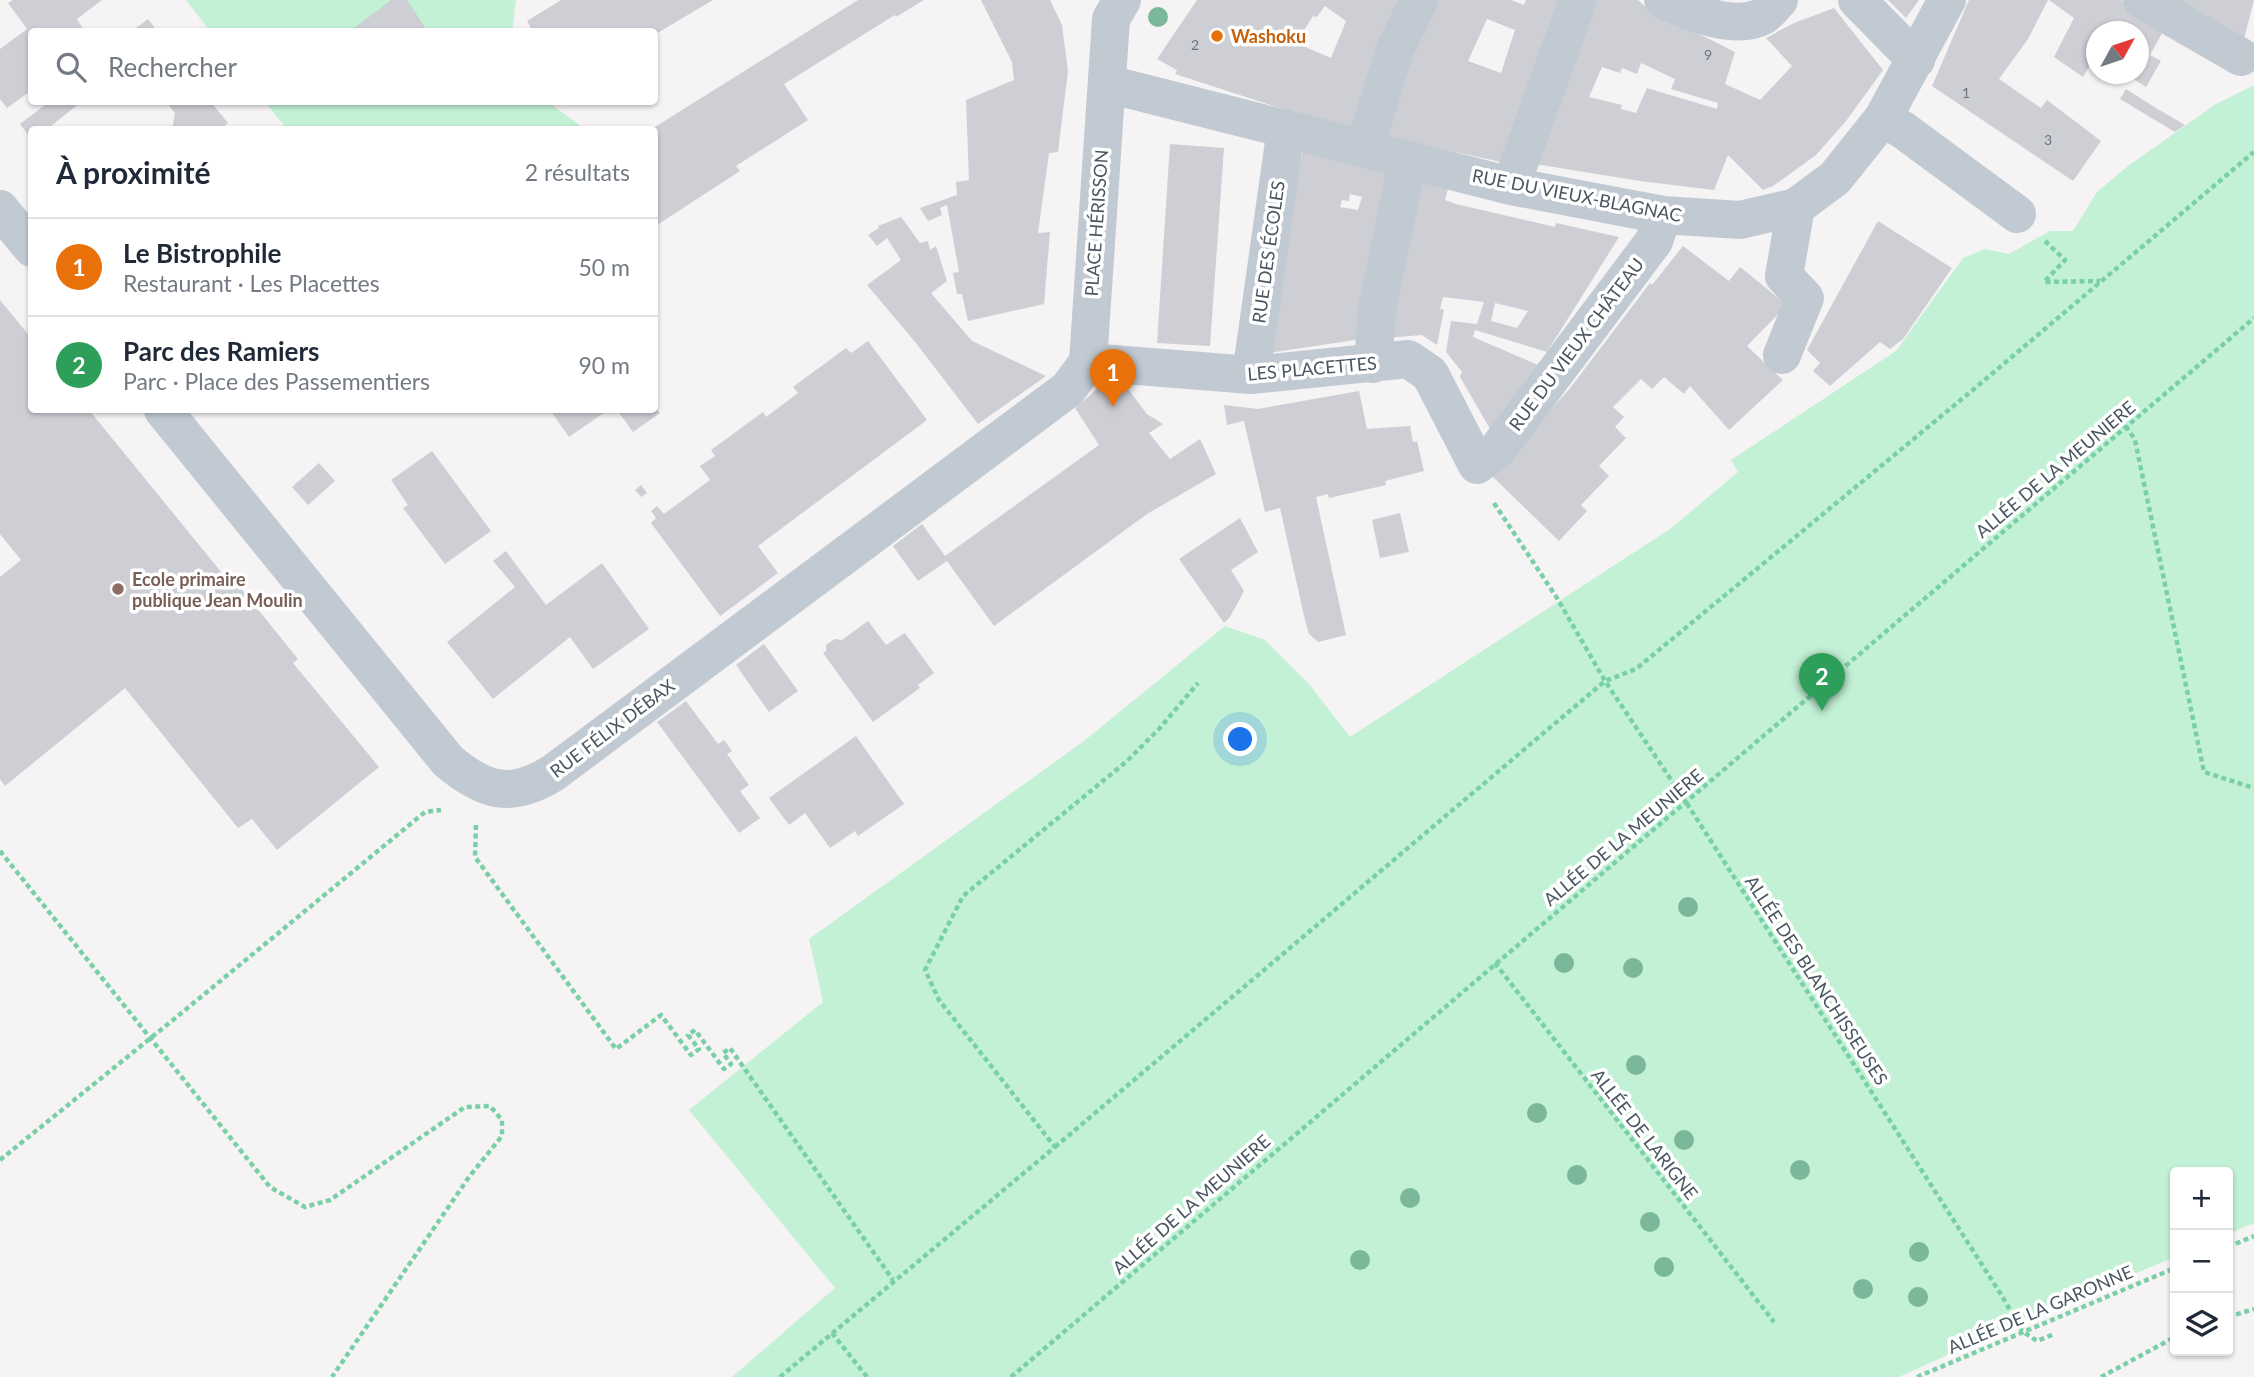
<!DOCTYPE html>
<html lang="fr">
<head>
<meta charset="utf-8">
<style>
	:root { --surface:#fff; --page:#f2f2f3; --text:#1f2937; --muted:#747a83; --line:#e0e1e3; --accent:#1a73e8 }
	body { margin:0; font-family:Lato,sans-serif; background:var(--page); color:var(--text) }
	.controls { position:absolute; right:21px; bottom:21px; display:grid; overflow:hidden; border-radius:7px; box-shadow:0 2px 5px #0004 }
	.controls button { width:63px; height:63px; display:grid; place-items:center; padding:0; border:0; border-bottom:2px solid var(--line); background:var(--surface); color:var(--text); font:35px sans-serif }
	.compass { position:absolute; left:2086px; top:21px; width:63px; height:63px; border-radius:50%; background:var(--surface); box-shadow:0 2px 5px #0004; rotate:50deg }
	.you { position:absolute; left:1241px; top:740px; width:24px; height:24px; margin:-18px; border:5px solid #fff; border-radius:50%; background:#1a73e8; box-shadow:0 0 0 10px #1a73e833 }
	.badge { display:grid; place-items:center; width:46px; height:46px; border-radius:50%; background:var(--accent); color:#fff; font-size:23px; font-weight:700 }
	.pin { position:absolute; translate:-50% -58px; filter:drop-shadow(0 2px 4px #0008) }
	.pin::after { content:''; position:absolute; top:37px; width:24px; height:21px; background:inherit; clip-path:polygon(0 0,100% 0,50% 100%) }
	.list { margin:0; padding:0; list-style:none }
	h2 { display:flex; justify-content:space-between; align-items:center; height:91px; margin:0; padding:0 28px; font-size:30px }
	h2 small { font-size:23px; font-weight:400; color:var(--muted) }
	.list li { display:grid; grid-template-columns:46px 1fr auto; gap:21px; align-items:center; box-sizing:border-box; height:98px; padding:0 28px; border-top:2px solid var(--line) }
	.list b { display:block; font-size:26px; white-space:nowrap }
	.list p { margin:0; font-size:23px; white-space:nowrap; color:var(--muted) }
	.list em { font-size:23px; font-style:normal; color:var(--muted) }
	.icon { flex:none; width:38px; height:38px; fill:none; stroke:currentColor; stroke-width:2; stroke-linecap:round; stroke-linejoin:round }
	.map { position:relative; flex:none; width:2254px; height:1377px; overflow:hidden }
	.search { position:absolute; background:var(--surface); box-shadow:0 2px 5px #0004; left:28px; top:28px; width:630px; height:77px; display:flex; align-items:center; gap:18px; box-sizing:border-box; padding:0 24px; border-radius:7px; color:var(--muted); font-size:26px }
	.panel { position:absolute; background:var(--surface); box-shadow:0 2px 5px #0004; left:28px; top:126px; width:630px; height:287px; border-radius:7px }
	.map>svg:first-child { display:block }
	.green { fill:#c3f1d5 }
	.building { fill:#cdcfd5; fill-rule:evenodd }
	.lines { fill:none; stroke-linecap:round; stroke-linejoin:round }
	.path { stroke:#7ad0a6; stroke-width:4.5; stroke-dasharray:5 3.5; stroke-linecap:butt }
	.minor { stroke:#c1cad2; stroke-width:38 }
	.tree { fill:#7bb799 }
	.food-dot { fill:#e8710a; stroke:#fff; stroke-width:2.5 }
	.education-dot { fill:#8d6e63; stroke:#fff; stroke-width:2.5 }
	.labels { text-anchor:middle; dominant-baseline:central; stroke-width:7; stroke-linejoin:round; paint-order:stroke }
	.number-label { font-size:14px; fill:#6b747e }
	.food-label { font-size:18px; font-weight:bold; fill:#c56008; stroke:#fff; text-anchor:start }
	.street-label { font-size:18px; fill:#4a5661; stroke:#fff }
	.education-label { font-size:18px; font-weight:bold; fill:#785e54; stroke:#fff; text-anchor:start }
</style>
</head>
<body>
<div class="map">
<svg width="2254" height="1377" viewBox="0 0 2254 1377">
	<rect width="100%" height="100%" fill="#f5f3f3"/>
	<path class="green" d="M186,0h330l-4,32 -302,-1z
		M2254,85v1138l-26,11v-62h-53v85l-142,59 -134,61h-1167l103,-89 -146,-178 134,-108 -14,-63 275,-198 141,-115 40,14 44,44 41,53 320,-208 68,-57 -7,-12 165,-109 67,-93 22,-9 24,5 41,-23h23l24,-39 31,-26 88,-62z
		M265,102h283l37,27h-298z"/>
	<path class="building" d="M13,0h89l-25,19 5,8 -6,5h-44v58l-25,18 -7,-9v-50l27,-20 -19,-26z
		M391,0h16l18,27 -5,5h-71z
		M561,0h152l-59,35v-3h-121l-6,-11z
		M858,0h66l-28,17 -1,-2 -111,69 24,36 -72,46 4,5 -86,56v-97h-4z
		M981,0h69l12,25 6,46 -10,81 -9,1 -11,80 12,-1 -6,72 -76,17 -6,-27h-5l-4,-21 6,-1 -12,-67 -7,3 2,7 -14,6 -8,-13 37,-13 -1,-13 13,-2 -3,-80 48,-20 -2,-18z
		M1197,0h208l-48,133 -182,-59 2,-4 -20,-11zM1325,6l21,15 -15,37 -35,-15 17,-27 4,1z
		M1431,0h80l13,5 2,-5h40l-56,164 -133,-29zM1487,19l28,11 -14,43 -33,-12z
		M1590,0h48l9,8 88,44 -10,32 35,16 32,-34 -26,-28 28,-15 40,-15 49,62 -37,51 -30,34 -43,31 -10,4 -35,-35 -14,35 -74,-9 -111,-18zM1641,63l34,16 -4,10 47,14 -1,6 -70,-21 -11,25 -15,-4 1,-4 -33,-8 13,-30 18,6 2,-5 15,6z
		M1888,0h31l-13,18z
		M1969,0h79l-20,39 -29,40 42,29 6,-8 54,41 -28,40 -141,-95z
		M2049,0h72l44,28 -15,27 11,6 -15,26 -20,-13h12v-42h-42v23l-13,22 -29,-20 20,-39z
		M2173,0h81l-11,43z
		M148,19l10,13h-19l-3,-4z
		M2126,89l30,19 29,17 -10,7 -55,-33z
		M49,102h32l-35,28h-14v10l-12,-16z
		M169,102h42l17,21 -8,7h-48l3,-17 -8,-10z
		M1170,144l54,4 -14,198 -53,-3z
		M1304,147l88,23 -30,169 -101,15 27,-151zM1350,194l12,3 -4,13 -18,-3 2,-7 7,1z
		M1414,180l34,9 -3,11 11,4 99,23 1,-4 63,14 -72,115 -72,-22 -2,7 65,28 -45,69 -33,-57 2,-5 -16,-20 5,-31 26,3 7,-22 -41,-5 -3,12 4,1 -7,35 -15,-10 -36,3zM1495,303l33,8 -11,17 -26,-7z
		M901,217l19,26 8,-2 2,9 6,-4 11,35 -16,12 41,48 74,35 -68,48 -62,-81 -49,-58 34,-25 -14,-22 -10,8 -9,-11 11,-7 -1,-2z
		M1878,221l74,47 -49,71 -13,10 -10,-7 -50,44 -17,-15 7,-8 -13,-13z
		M1683,246l46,35 11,-14 47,38 -40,41 36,34 -54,50 -39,-44 -6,8 -20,-17 -12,12 -11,-10 -28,28 11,10 -9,10 11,11 -27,28 10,10 -28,29 6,6 -28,30 -67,-65 79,-89 79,-104 2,2z
		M0,300l32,39v71h57l146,179 4,-3 59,73 -5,4 86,104 -102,83 -25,-31 -14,9 -113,-140 -120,98 -5,-7v-202l21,-17 -21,-26z
		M868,341l59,79 -169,126 20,27 -58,43 -69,-93 5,-5 -5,-7 6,-5 7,8 46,-34 -10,-14 15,-10 -4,-6 52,-38 3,5 32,-24 -5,-6 53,-39 5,5z
		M1112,384l16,5 19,25 16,10 -14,9 21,26 30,-20 16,35 -69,40 -153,112 -47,-65 -29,20 -25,-35 29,-22 23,32 154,-111 -24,-37 22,-19z
		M1359,391l8,38 43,-3 3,16 4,-1 7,30 -39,10 1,4 -57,13 -1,-4 -12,3 30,138 -28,7 -9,-8 -4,-14 -25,-112 -15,4 -21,-91 -17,4 -3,-20 34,4z
		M654,406l6,7 -27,19 -16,-22h37z
		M550,410h58l-39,27z
		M432,451l59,80 -46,33 -42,-56 5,-3 -17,-25z
		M319,463l16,18 -27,24 -16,-18z
		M641,485l6,8 -6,4 -6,-7z
		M1400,513l9,39 -29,6 -8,-38z
		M1240,518l18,34 -27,18 13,21 -14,26 -6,6 -45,-64z
		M506,551l40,54 56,-42 47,66 -56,40 -23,-32 -77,62 -46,-57 68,-55 -22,-26z
		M868,621l18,24 19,-12 29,40 -16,12 2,3 -47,34 -50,-69 3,-2v-6l9,-6 7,1z
		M764,644l34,47 -29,21 -33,-47z
		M686,701l32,43 6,-4 8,11 -5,3 22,31 -9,6 20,27 -21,15 -82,-111z
		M856,736l48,68 -46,32 -3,-5 -25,17 -25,-35 -16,12 -20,-27z"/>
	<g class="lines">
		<path class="path" d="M2045,241l20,19 -21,22 56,-1
			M2126,426l9,14 69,332 50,16
			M1494,503l63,95 48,83 81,121 316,494 20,35 15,10 17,-7
			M476,825l-1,32 141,192 45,-34 30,40 8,-6 -11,-14 7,-5 29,39 7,-5 -8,-11 7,-5 163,232
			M0,851l270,336 35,20 25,-7 135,-93 25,-1 12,14v16l-33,41 -137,200
			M1495,963l279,359
			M1055,1147l550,-466 31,-12 338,-280 280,-237
			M0,1160l173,-140 252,-208 16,-2
			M2228,1247l26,-11
			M2228,1317l26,-8
			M832,1333l35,44
			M780,1377l275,-230 -116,-147 -14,-30 38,-74 163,-134 33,-33 39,-46
			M1011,1377l1243,-1059
			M1917,1377l258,-109
			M2101,1377l74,-40"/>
		<path class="minor" d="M1663,0c26,12 72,31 100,16 6,-4 11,-11 16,-16
			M1857,0l59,60
			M2142,0l99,57
			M1108,84l403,102 152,29 77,5 56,-13 39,-29 48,-60 64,-118
			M1883,118l20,12 114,84
			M1364,149l31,-99 24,-50
			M1511,186l67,-186
			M0,209l32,39
			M1782,355l23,-57 -21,-22 12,-69
			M1088,362l163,13 157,-16 22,15 47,91 20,-15 157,-209 9,-26
			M1088,362l23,-343 11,-19
			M1373,364l4,-55 31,-149
			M1251,375l35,-247
			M163,410l285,351c37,31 63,38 105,12l515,-384 20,-27"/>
	</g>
	<g class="tree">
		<circle cx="1158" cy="17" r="10"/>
		<circle cx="1688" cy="907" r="10"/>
		<circle cx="1564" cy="963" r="10"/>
		<circle cx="1633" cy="968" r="10"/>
		<circle cx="1636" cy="1065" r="10"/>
		<circle cx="1537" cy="1113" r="10"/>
		<circle cx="1684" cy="1140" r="10"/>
		<circle cx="1800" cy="1170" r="10"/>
		<circle cx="1577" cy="1175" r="10"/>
		<circle cx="1410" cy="1198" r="10"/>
		<circle cx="1650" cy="1222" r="10"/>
		<circle cx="1919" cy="1252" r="10"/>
		<circle cx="1360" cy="1260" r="10"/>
		<circle cx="1664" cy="1267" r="10"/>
		<circle cx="1863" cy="1289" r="10"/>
		<circle cx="1918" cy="1297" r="10"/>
	</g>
	<circle class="food-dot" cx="1217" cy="36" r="7"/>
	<circle class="education-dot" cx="118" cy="589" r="7"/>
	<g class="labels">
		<g class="number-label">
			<text x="1195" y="44">2</text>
			<text x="1708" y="54">9</text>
			<text x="1966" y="92">1</text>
			<text x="2048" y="139">3</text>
		</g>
		<g class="food-label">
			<text x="1231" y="36">Washoku</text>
		</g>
		<g class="street-label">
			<text transform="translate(1577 195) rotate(11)">RUE DU VIEUX-BLAGNAC</text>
			<text transform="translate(1096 223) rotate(-86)">PLACE HÉRISSON</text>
			<text transform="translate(1268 252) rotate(-82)">RUE DES ÉCOLES</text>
			<text transform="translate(1576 344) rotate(-53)">RUE DU VIEUX CHÂTEAU</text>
			<text transform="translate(1312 368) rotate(-5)">LES PLACETTES</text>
			<text transform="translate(2055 469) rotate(-40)">ALLÉE DE LA MEUNIERE</text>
			<text transform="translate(612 728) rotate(-37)">RUE FÉLIX DÉBAX</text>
			<text transform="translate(1623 837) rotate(-40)">ALLÉE DE LA MEUNIERE</text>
			<text transform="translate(1817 980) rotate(57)">ALLÉE DES BLANCHISSEUSES</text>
			<text transform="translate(1645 1134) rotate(52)">ALLÉE DE LARIGNE</text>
			<text transform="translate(1191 1204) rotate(-41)">ALLÉE DE LA MEUNIERE</text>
			<text transform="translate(2040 1309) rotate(-23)">ALLÉE DE LA GARONNE</text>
		</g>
		<g class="education-label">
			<text x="132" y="579">Ecole primaire<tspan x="132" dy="21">publique Jean Moulin</tspan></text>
		</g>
	</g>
</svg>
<div class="controls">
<button>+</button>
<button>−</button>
<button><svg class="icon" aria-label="layers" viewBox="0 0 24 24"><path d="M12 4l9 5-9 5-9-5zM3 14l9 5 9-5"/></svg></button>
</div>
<svg class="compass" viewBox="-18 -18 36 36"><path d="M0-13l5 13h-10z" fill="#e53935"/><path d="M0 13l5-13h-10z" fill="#747a83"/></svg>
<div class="you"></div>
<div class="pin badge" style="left:1113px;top:407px;background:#e8710a">1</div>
<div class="pin badge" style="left:1822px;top:711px;background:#2e9e5b">2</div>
<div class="search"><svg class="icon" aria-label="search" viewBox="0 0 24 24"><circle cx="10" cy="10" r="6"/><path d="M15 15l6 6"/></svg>Rechercher</div>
<section class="panel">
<h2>À proximité<small>2 résultats</small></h2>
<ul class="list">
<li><span class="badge" style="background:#e8710a">1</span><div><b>Le Bistrophile</b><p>Restaurant · Les Placettes</p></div><em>50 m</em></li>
<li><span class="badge" style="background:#2e9e5b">2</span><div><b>Parc des Ramiers</b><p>Parc · Place des Passementiers</p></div><em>90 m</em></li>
</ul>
</section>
</div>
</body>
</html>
